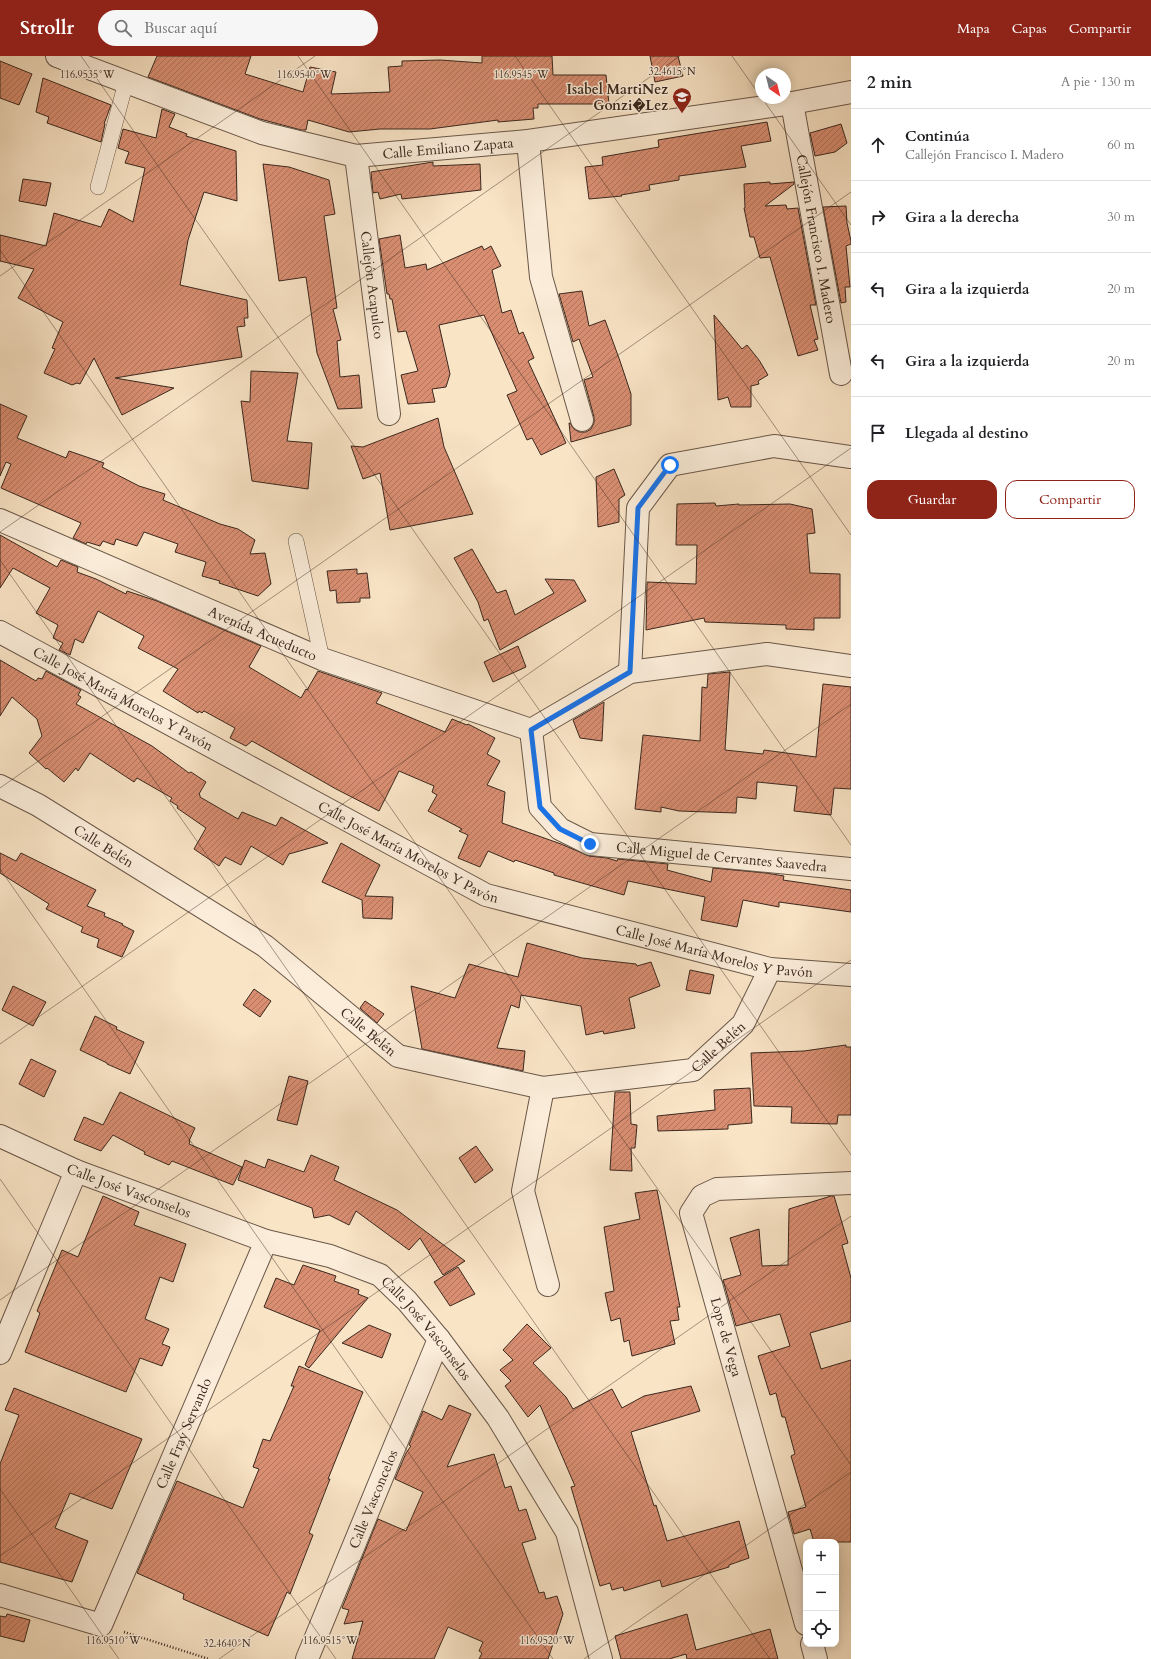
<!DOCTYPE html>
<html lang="es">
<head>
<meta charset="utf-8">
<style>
	:root { --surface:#fff; --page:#f6f6f6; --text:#202124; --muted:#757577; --line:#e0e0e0; --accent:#8f2418 }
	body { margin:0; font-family:Cardo,serif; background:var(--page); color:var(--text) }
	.controls { position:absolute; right:12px; bottom:12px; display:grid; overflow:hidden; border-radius:8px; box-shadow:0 2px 10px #0003 }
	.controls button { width:36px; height:36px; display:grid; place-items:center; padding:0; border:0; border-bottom:1px solid var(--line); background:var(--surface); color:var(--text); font:20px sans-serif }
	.compass { position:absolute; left:755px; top:12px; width:36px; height:36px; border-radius:50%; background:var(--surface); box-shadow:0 2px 10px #0003; rotate:145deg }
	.stop { position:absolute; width:12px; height:12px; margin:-9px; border:3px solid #1a73e8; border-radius:50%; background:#fff }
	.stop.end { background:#1a73e8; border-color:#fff; box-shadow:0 1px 4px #0008 }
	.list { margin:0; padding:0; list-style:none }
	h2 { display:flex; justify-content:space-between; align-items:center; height:52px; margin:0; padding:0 16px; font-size:17px }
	h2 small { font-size:13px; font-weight:400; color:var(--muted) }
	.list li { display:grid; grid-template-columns:26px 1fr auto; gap:12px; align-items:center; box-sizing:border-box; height:72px; padding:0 16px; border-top:1px solid var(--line) }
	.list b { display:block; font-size:15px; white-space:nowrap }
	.list p { margin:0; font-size:13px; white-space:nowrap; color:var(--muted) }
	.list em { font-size:13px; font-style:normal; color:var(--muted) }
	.actions { display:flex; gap:8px; padding:12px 16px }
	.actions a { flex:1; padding:9px 0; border:1px solid var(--accent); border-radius:12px; text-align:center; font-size:14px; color:var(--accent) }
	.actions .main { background:var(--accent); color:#fff }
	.icon { flex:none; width:22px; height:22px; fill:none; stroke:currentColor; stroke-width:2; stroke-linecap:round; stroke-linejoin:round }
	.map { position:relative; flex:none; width:851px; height:1603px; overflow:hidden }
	header { display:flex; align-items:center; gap:24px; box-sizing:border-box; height:56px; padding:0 20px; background:var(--accent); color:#fff }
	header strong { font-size:19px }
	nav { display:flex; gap:22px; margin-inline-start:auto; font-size:14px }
	.search { width:280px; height:36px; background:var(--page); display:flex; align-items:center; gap:10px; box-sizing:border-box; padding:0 14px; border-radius:22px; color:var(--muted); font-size:15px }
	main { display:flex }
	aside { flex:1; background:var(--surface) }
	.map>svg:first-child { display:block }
	.building { fill:url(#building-hatch); stroke:#3b281e }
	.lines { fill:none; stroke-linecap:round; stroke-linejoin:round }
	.lane-casing { stroke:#6a5748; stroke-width:16 }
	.street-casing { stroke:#6a5748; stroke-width:24 }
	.path { stroke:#3b281e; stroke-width:2.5; stroke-dasharray:1 2; stroke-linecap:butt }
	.lane { stroke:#fbedda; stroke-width:15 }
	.street { stroke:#fbedda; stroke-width:22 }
	.route { stroke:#1a73e8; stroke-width:5 }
	.ticks { fill:none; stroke:#3b281e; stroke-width:1; stroke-opacity:0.45 }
	.labels { text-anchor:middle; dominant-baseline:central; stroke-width:3; stroke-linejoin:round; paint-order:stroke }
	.poi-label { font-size:14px; font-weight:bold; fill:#3b281e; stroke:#fbedda; text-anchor:end }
	.street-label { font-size:14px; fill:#3b281e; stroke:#fbedda }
	.ticks-label { font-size:10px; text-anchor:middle; fill:#3b281e; stroke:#fbedda; stroke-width:3; stroke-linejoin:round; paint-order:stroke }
</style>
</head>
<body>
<header>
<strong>Strollr</strong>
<div class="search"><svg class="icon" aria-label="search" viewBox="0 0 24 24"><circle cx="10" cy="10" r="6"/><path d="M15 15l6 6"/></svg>Buscar aquí</div>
<nav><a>Mapa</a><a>Capas</a><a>Compartir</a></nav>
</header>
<main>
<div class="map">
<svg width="851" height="1603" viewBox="0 0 851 1603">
	<defs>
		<pattern id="building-hatch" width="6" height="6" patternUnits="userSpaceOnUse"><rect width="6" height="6" fill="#d98e72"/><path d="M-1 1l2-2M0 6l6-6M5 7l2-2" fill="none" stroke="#b1745d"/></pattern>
	</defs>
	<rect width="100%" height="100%" fill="#f9e4c6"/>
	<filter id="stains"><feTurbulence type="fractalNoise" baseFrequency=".005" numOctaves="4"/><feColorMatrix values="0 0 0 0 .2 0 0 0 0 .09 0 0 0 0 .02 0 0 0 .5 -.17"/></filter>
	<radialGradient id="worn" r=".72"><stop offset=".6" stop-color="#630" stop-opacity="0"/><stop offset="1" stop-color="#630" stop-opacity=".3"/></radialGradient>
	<path class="building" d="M157,0h94l-6,18 58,18 7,-25 26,5 -5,22 59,-2 -2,-25 14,-1v-5l38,-1 42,3v-7h70l1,19h53l3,29h-71v4h-5l1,11 -36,3v-2l-68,9h-50l-31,3 -41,-12 -2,10h-5l-41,-11 -112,-42z
		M650,0h28l5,20 -28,6z
		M0,5l32,13 -13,31 -19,-7z
		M43,22l68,27 -7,19h1l-4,18 -54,-19 2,-6 -13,-5z
		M162,53l13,5 -6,13 18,7 -1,2 50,15 1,50 -33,-9 -16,48 -8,45 67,15 1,18h-4l1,8 -8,1 5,30 -127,21 59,10 -52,27 -28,-57 -14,26 -3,-1 -5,2 -28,-12 11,-24 -3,-1 11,-26 -45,-24 16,-29 -34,-8v-26l46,11 8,-33 47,14 8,-18 24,13 12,-54 -20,-5 4,-11 -11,-4 5,-19 33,9z
		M767,66l4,19 -30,5 5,21 -67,9v4l-30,5 1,5 -29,5 1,1 -33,3 -4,-32 18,-2 -1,-8 57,-10 -1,-7z
		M841,68l6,19 -12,9 -20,4 -5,-23z
		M433,106v4l47,-2 1,26 -79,9 -1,-5 -21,5 -2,-7 -5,1 -2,-21z
		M263,108l26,3 40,13 6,34 -11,2 13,92 -4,1 8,31 -4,1 3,36 19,-2 3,33 -24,1 -21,-56 -11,-76 -27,4z
		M23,123l28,4 -5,23 -27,-5z
		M770,126v2l24,-2v2l-29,22 21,-1 1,4 11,-1 18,97h-6l8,34 -4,1 4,10 -20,6 -28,-99 -10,1 -6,-21h-4l-6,-29h1l-1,-24z
		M846,150l1,17 4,18v3l-5,2 4,41h-5l1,15 -5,1 -18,-96z
		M400,179l5,33 21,-4 1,6 55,-24 2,4 7,-4 10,20 -9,4 10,43 9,-3 8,24 4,-2 11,26 -6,3 38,82 -25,12 -9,-17 -5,2 -20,-45 10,-4 -33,-76 -45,10 11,49 -4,13 -14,2 3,13 -27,2 -7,-29 17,-4 -12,-40 -8,1 -6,-33h-2l-1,-5h-2l-8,-55z
		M582,235l7,35 16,-6 15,41 11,33v31l-60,17 -2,-19h1l4,6 5,3h7l5,-3 3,-6v-6l-10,-37 9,-3 -14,-38 -6,3 -14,-48z
		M714,259l28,34 5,-4 12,15 9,15 -10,6 1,3 -8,2v21h-20l-3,-10 -10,3z
		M251,315l47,2 -11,68 25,2 -4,46 -56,-8 -11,-80 9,1z
		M0,348l27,12 -10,22 49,20 3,-7 35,12 -2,4 37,19 26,8 -2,6 57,24 18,5 17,11 -5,14 15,-1 6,31 -13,12 -39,-13 1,-2 -18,-5 4,-14 -31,-10 3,-8 -34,-12 -7,14 -21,-7 -2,6 -11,-4 -3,5 -13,-4 -1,2 -13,-6 8,-15 -80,-35 10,-24 -5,-2 -6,14z
		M438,362l6,29 29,67 -83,16 -10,-57 -17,6 -12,-33 12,1z
		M614,413l11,26 -6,4v23l-21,5 -2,-50z
		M715,447l1,3 23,-2v1l51,-1 22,5 3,24 -8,1 3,39 30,1v44h-26v12l-28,-1v-4l-81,-3 -1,-4 -58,12 1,-48 49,2 1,-39h-21l1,-41z
		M0,479l57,32 4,-7 17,7 -1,5 19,7 30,15 1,-3 30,10 104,45 -12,21 52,31 5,-9 1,1 11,-19 64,22 -6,10 69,29 7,-13 15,6 1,-1 27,14 -8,16 13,7 -13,24 18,7 -3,31 59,21 28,12 18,2 10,3 1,-2 50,5 -1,6 44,12 2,-14 53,5 18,3 -1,4 68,10v22l-72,-10v5l-36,-7 -6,27 -36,-7 4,-23 -77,-16 -4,14 -70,-20v-2l-39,-13 -1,2 -26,-11 -8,16 -22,-9 10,-23 -9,-4 3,-2 -34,-18 9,-16 -5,-3 2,-6 -35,-15 -20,40 -43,-22 -84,-48 -6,5 -16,-8 5,-10 -31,-17 -2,2 -3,-2 -1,2 -35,-22 15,-22 -40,-21 6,-12 -46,-25 -15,32 -8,-4 -5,16 -11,-5 4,-7 -10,-5 5,-13 -22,-12 14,-25 -37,-20 -13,20z
		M472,493l25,44 9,-3 9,25 39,-22 -9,-14 29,1 12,21 -86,49 -12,-31 -4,2 -6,-19 -24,-44z
		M357,513v5l10,-1 3,25h-10v4l-23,1 -1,-13 -6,1 -3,-20z
		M518,590l8,21 -33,15 -9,-20z
		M0,604l36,21 2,-3 4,1 4,-8 35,19 -3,5 3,2 -5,7 76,42 37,27 2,-1 15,10 -7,12 1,1v2l38,22 4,-7 34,14 5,-9 47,26 -39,11 -6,11 -32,-19 -10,19 -16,-8 -6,9 -25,-17 12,-21 -29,-20 1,-2 -8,-5 2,-3 -35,-20 -3,4 -44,-29 -12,18 -2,-3 -12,14 -17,-14 -1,1 -17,-16 13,-17 -5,-17 -25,-22 -12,19z
		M730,616l-5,78 38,4 1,-4 52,7 7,-73 28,3v102l-17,-1 -3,27 -37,-4 3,-25 -40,-4 -1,17 -19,-2 -1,16 -57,-2 -18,-4v5l-26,-3 8,-74 57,6 2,-54 5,1 1,-14z
		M604,646l-2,39 -22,-3 -7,-18z
		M341,787l39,22 -15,31 28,1 -1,22 -29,-1 -1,-18 -40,-18z
		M0,797l16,8 5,-8 75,37 -9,16 18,7 -1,3 19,8 -1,1 12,6 -12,26 -25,-10 2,-8 -18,-7 2,-5 -37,-18 3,-5 -49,-31z
		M527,887l55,15 54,6 1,2 14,-4 9,24 -31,12 6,30 -31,6 -1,-3 -17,4 -5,-29 -60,-11 -2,13 -8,-3 -14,43 28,3 -2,20 -101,-22 -11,-63 44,12 14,-34 49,13z
		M690,914l24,5 -4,19 -24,-4z
		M13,930l33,16 -13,24 -31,-16z
		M254,933l17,12 -11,16 -17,-12z
		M365,945l19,13 -7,9 -17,-15z
		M95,960l22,11 -1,2 28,13 -14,32 -23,-10v-1l-27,-13z
		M846,989v2h5v68h-13l-1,9 -46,-1 1,-16 -38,-1 -3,-53 53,-2z
		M31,1003l25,12 -12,26 -25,-13z
		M289,1020l19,5 -11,44 -20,-5z
		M750,1032l2,35 -24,2v4l-70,2 -1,-15 58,-6 -1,-20z
		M120,1036l75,36 -6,13h1l-1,3 53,23 -9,18 -61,-24 -3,4 -25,-11 1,-2 -32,-17 -12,16 -27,-11 10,-23 19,8z
		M615,1036h15l1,32 6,1 -2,23h-4l1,23 -22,-1z
		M476,1090l17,24 -18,13 -16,-25z
		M311,1099l28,12 -5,13 63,30 68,51 -22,14 -23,-37 -11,12 -53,-39 -7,14 -20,-10 -15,3 -2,-10 -74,-28 7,-20 20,8 3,-9 36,13z
		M657,1134l23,117h-3l2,13 -9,1 5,23 -43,12 -3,-16 -5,2 -4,-24 -9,3 -6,-28 9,-2 -10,-64 36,-8 -5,-26z
		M103,1140l36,16 -5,13 52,19 -13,38 -13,-5 -15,42 24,10 -7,15 8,3 -8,19 -22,-8 -14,34 -101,-40 15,-39 -3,-2 25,-61 16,7z
		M831,1140h3l14,47 -6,2 9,33v43l-41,12 11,36 30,-9v182h-37l-4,-13 -16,5 -6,-22 18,-5 -15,-51 4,-2 -10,-37h-3l-6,-24 -6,2 -12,-39 32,-10 -10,-32 -44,12 -13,-46 18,-5 -11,-37 29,-9 3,37 26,-1 1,-56z
		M303,1209l33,11 -2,5 25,9 -1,4 10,4 -59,70 -4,-3 15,-35 -56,-23 12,-29 18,7z
		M458,1211l17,27 -25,12 -16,-24z
		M527,1268l24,24 -18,15 33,34 7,12 39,-20 10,19 22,-12 47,-10 9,25 -69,21 23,74 2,-1 11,36 72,-20 10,37 -20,7v2l-67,20 -2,-7 -36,11 -1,-4 -11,3 -2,-7 -10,3 -29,-99 4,-1 -35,-81 -12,12 -23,-31 6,-5 -11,-11 13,-10 -10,-10z
		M369,1269l22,9 -9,24 -40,-15z
		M299,1310l64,26 -35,87h2l-21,54 4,2 -23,59 -3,-2 -19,44 -85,-37 1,-5 -47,-21 40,-92 66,27 16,-39 -6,-2 10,-28 7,2 24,-55h-3z
		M14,1332l128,51 -30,70 -42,-16 -15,35 33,13 -16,41 -72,-20v-98l19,-49 -14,-5z
		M449,1349l22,9 -24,53 47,-13 11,34 6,-2 8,25 7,-2 10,30 -14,4 17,50 5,-1 2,7 11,-3 6,18 -15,45h-69l3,-6 -3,-2 4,-9 -35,-15 -14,32h-82l11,-38 -19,3 5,-14 -7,-2 36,-89 28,12 17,-39 -28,-13 11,-26 5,-7 -2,-1 14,-34 19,9z
		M7,1558l23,6 -6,22 -24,-6v-20l6,1z
		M687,1558l9,36 74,-21 8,30h-91l-1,-5 -17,5h-48l-6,-23z"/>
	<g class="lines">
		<g class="lane-casing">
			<path id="lane" d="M98,131l28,-105
				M296,485l26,118"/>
		</g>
		<g class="street-casing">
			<g id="street">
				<path id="s1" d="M57,0l205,77 94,23 172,-15 264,-38 59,-11"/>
				<path id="s2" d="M792,47l49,271"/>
				<path d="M528,85l13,136 41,143"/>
				<path id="s3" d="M356,100l33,258"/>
				<path id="s4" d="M0,464l322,139 209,71"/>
				<path id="s5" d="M0,576l486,263 284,74 81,6"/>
				<path d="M630,616l8,-164 32,-43 104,-19 77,11"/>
				<path id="s6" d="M531,674l9,77 20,22 30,15 261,25"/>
				<path d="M531,674l99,-58 137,-18 84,12"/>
				<path id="s7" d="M0,730l38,19 227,141 133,110 145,32 150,-18 50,-46 27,-55"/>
				<path d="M543,1032l-20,103 25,94"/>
				<path id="s8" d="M0,1080l76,35 190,70 64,15 50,19 27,26 32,38 59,79 69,114 34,127"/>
				<path d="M0,1297l76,-182"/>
				<path id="s9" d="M0,1539l101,30 165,-384"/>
				<path d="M806,1568l-115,-411 11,-17 15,-7 134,-6"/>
				<path d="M812,1588l4,15"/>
				<path id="s10" d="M307,1603l132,-320"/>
			</g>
		</g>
		<path class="path" d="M124,1576l85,27"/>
		<use href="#lane" class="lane"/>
		<use href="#street" class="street"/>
	</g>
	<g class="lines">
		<path class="route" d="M590,788l-30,-15 -20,-22 -9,-77 99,-58 8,-164 32,-43"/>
	</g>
	<path class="ticks" d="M81,0l770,1099M298,0l553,789M515,0l336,479M732,0l29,41M762,42l89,127M0,194l851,1215M0,220l315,-220M0,476l680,-476M0,504l770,1099M0,732l851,-596M0,813l553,790M0,988l851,-596M0,1123l336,480M0,1244l851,-596M0,1433l119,170M0,1500l851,-596M219,1603l632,-443M584,1603l267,-187"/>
	<defs>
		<g id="school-pin" transform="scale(1)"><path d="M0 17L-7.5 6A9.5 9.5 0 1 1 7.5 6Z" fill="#8f2418" stroke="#fbedda"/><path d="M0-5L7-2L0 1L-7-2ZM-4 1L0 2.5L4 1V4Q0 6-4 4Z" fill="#fff"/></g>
	</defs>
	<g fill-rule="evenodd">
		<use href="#school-pin" x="682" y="41"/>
	</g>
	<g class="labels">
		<g class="poi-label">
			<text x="668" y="33">Isabel MartiNez<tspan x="668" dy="16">Gonzi�Lez</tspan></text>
		</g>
		<g class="street-label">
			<text stroke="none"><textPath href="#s1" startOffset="408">Calle Emiliano Zapata</textPath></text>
			<text stroke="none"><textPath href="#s2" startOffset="138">Callejón Francisco I. Madero</textPath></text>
			<text stroke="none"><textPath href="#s3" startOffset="130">Callejón Acapulco</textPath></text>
			<text stroke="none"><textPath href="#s4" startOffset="286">Avenida Acueducto</textPath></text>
			<text stroke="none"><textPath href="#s5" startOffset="140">Calle José María Morelos Y Pavón</textPath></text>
			<text stroke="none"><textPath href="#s7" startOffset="120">Calle Belén</textPath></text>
			<text stroke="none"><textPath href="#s5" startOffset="464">Calle José María Morelos Y Pavón</textPath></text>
			<text stroke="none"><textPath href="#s6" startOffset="273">Calle Miguel de Cervantes Saavedra</textPath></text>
			<text stroke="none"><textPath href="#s5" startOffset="788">Calle José María Morelos Y Pavón</textPath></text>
			<text stroke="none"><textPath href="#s7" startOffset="444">Calle Belén</textPath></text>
			<text stroke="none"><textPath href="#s7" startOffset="816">Calle Belén</textPath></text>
			<text stroke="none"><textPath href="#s8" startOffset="140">Calle José Vasconselos</textPath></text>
			<text stroke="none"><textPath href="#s8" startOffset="476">Calle José Vasconselos</textPath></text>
			<text transform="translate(726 1281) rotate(74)">Lope de Vega</text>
			<text stroke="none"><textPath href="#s9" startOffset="314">Calle Fray Servando</textPath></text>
			<text stroke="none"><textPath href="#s10" startOffset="173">Calle Vasconcelos</textPath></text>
		</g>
	</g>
	<g class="ticks-label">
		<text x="672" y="19">32.4615°N</text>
		<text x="87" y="22">116.9535°W</text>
		<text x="304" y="22">116.9540°W</text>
		<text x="521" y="22">116.9545°W</text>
		<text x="113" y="1588">116.9510°W</text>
		<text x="330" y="1588">116.9515°W</text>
		<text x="547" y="1588">116.9520°W</text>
		<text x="227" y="1591">32.4640°N</text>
	</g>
	<rect width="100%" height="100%" filter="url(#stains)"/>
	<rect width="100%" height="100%" fill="url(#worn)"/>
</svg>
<div class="controls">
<button>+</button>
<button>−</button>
<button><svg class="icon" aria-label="locate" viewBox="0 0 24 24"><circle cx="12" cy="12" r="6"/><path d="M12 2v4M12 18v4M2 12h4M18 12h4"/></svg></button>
</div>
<svg class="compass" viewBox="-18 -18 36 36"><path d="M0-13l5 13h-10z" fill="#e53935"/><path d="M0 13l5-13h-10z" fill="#757577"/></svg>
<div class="stop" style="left:670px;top:409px"></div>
<div class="stop end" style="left:590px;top:788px"></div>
</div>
<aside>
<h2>2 min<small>A pie · 130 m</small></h2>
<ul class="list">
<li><svg class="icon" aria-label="ahead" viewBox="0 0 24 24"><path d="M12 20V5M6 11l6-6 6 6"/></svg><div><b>Continúa</b><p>Callejón Francisco I. Madero</p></div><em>60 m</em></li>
<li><svg class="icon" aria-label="right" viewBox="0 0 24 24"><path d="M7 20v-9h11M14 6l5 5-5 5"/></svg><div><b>Gira a la derecha</b></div><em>30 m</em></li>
<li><svg class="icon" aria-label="left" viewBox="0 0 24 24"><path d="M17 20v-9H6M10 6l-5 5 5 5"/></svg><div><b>Gira a la izquierda</b></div><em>20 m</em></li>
<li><svg class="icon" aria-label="left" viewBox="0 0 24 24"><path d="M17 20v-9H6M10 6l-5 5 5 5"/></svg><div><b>Gira a la izquierda</b></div><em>20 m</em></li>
<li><svg class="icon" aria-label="arrive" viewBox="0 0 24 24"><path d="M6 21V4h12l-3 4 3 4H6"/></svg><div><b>Llegada al destino</b></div></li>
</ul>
<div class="actions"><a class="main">Guardar</a><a>Compartir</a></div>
</aside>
</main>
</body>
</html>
